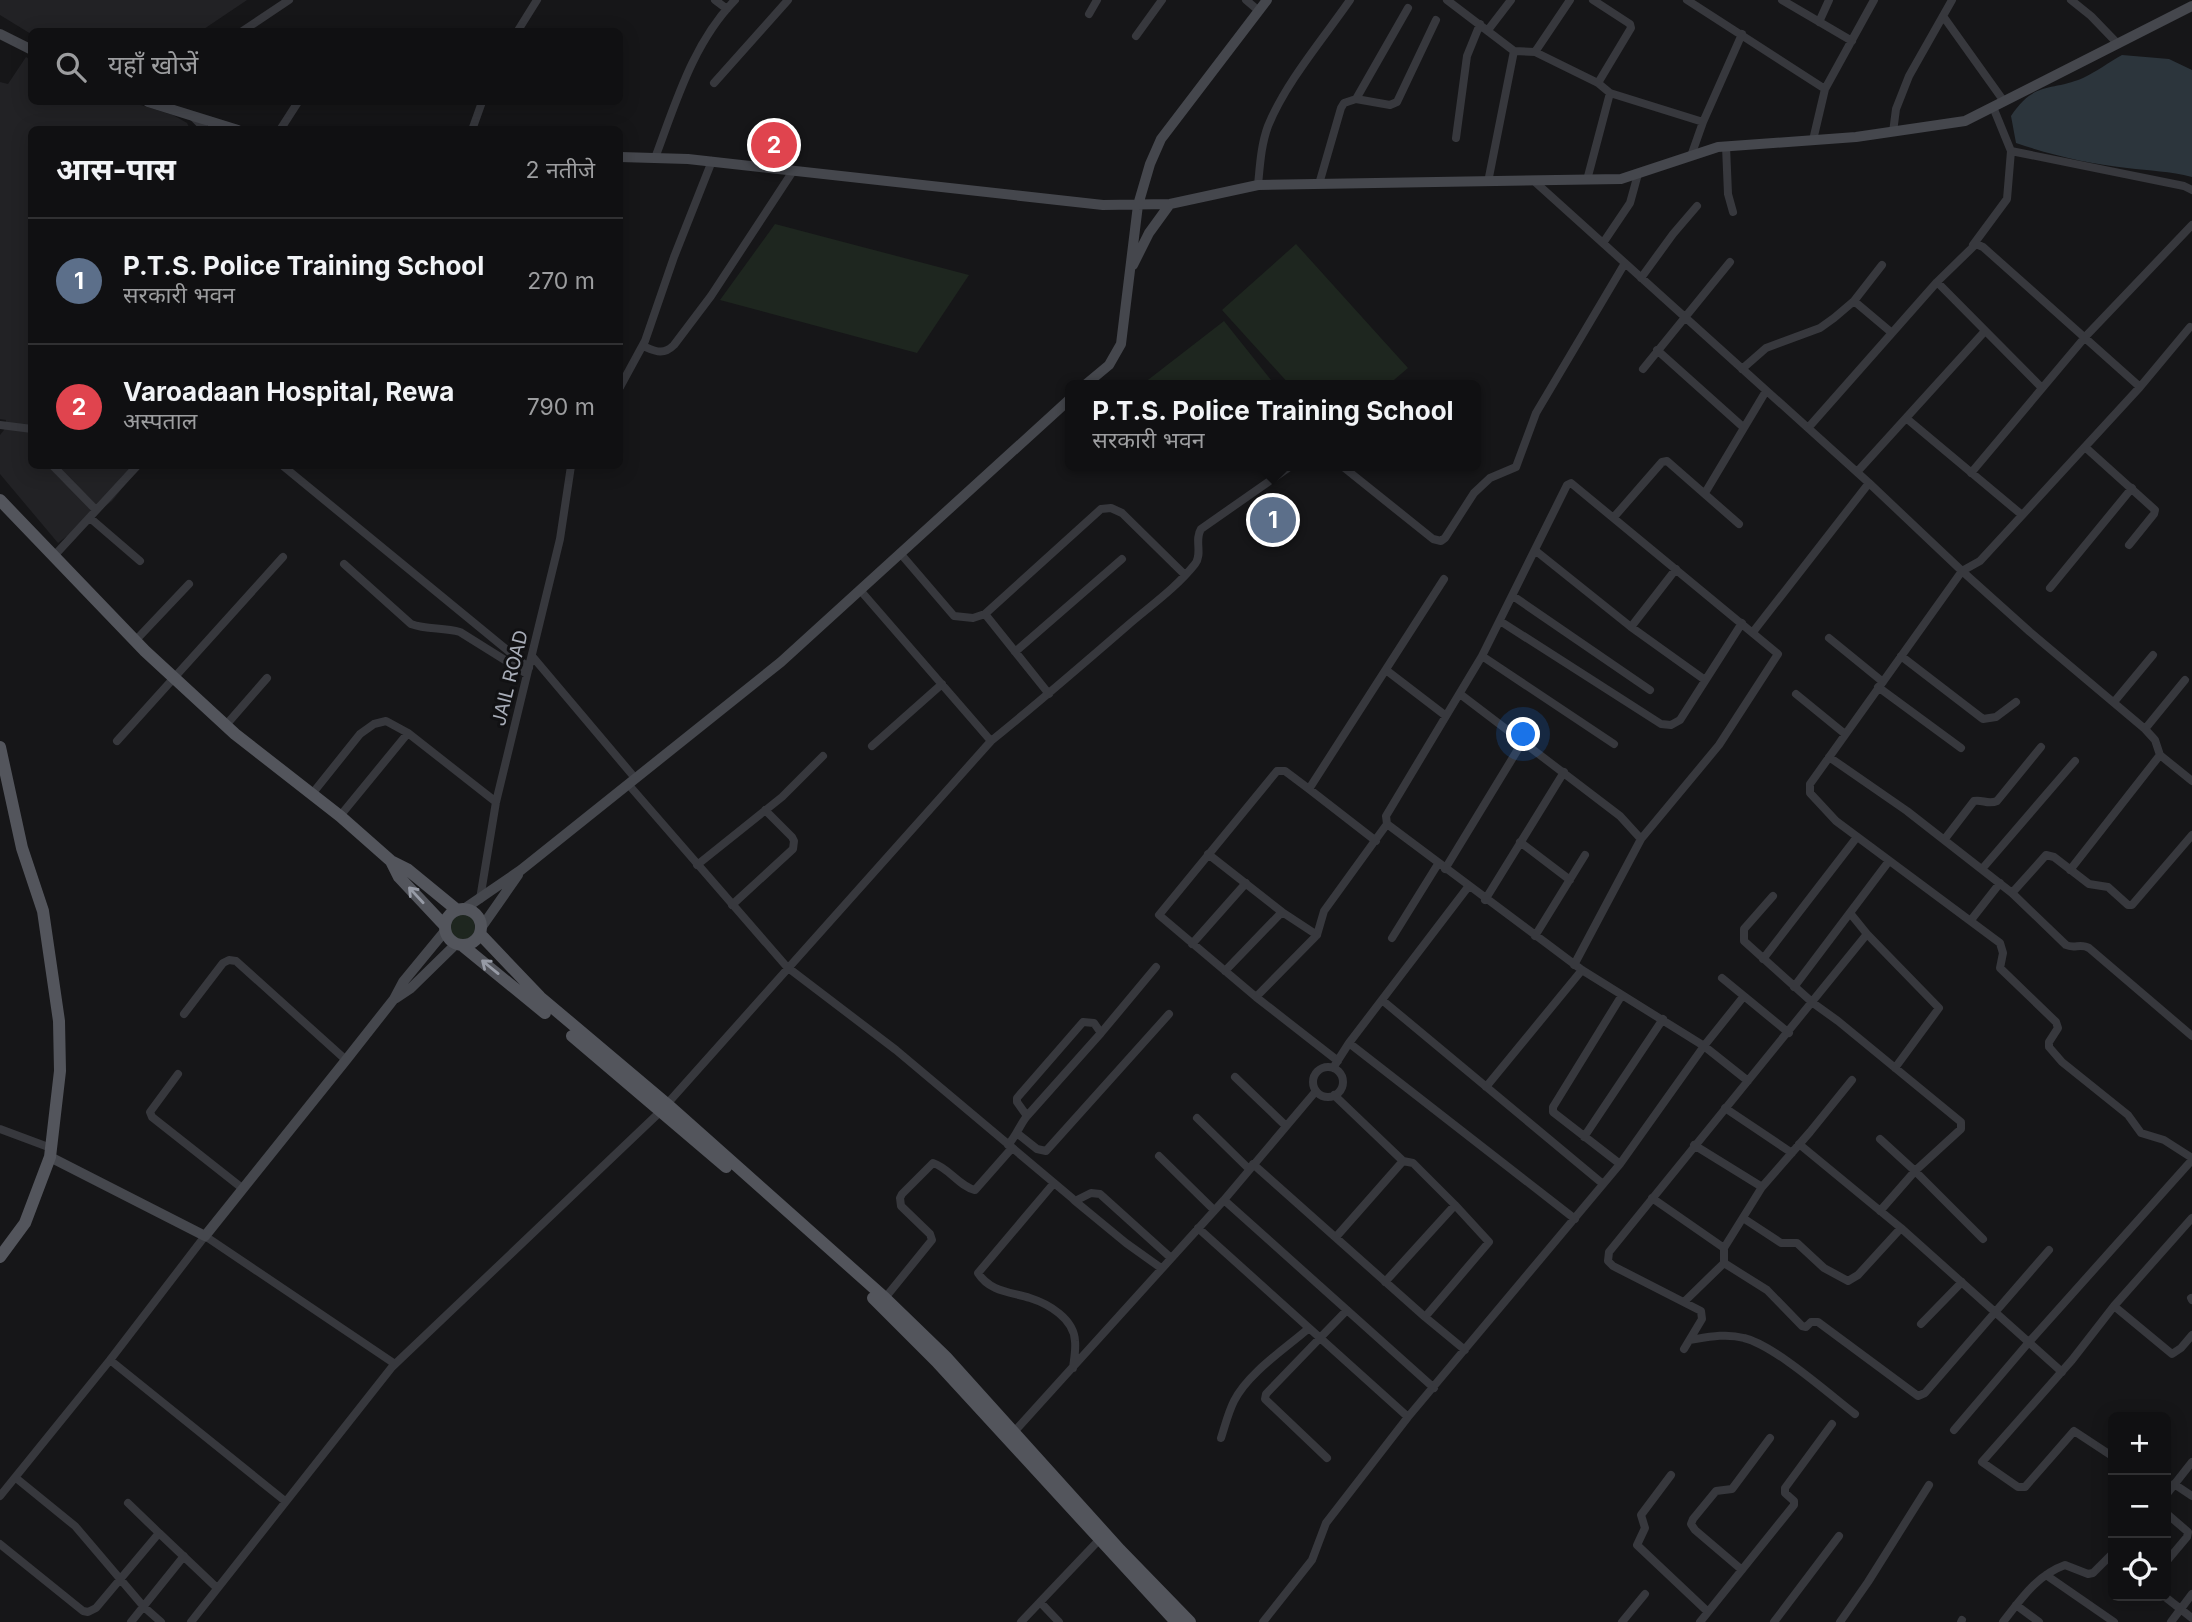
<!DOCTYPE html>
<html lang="hi">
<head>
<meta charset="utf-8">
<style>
	:root { --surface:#101012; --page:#19191b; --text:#f1f3f6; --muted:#9c9d9f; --line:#303032; --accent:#0f766e }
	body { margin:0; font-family:Inter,"Noto Sans Devanagari",sans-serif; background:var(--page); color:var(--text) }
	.controls { position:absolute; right:21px; bottom:21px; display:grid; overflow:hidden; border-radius:10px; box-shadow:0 4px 18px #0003 }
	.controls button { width:63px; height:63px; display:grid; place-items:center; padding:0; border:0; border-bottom:2px solid var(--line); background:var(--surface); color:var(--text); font:35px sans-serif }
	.you { position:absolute; left:1524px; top:735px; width:24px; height:24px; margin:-18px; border:5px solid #fff; border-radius:50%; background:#1a73e8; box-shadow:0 0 0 10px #1a73e833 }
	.badge { display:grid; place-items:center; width:46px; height:46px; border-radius:50%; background:var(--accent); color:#fff; font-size:23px; font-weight:700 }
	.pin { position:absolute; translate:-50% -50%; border:4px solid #fff; box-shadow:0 2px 7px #0006 }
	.popup { position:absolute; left:1065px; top:380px; width:416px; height:91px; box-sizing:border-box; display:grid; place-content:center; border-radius:10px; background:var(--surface); filter:drop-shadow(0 2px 5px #0005); font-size:23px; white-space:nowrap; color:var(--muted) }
	.popup b { font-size:26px; color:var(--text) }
	.popup::after { content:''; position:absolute; left:50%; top:100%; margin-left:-14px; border:14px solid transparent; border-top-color:var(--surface) }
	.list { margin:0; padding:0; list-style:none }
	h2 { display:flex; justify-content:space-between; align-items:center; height:91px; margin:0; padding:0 28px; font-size:30px }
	h2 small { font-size:23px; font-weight:400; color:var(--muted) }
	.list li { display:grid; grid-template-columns:46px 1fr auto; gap:21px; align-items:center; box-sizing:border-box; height:126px; padding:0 28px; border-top:2px solid var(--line) }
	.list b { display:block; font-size:26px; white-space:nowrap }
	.list p { margin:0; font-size:23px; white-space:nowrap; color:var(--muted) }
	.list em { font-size:23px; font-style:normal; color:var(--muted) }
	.icon { flex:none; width:38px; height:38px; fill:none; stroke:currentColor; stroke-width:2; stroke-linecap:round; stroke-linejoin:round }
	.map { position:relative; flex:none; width:2192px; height:1622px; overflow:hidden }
	.search { position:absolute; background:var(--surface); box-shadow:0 4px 18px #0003; left:28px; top:28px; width:595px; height:77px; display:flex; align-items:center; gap:18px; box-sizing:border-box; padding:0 24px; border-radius:10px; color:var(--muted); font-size:26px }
	.panel { position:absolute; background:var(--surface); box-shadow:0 4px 18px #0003; left:28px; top:126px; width:595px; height:343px; border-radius:10px }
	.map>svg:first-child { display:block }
	.built { fill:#222225 }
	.green { fill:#1e261f }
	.water { fill:#2c353c }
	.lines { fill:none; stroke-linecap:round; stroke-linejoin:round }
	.street { stroke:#37383d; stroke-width:8 }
	.secondary { stroke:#45474d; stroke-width:10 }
	.primary { stroke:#53555c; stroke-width:12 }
	.oneway { stroke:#979ba6 }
	.labels { text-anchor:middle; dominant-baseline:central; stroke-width:6; stroke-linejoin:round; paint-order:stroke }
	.street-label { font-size:19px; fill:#a8adb8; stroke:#111113 }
</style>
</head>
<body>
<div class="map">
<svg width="2192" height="1622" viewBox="0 0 2192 1622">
	<rect width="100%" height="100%" fill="#161618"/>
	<path class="built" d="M0,0h247l-46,31 -169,1 -1,2 -31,-19z
		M26,57l5,3 1,42h99l42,13 14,8 3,6 -158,1v336h108l-28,35 -54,42 -58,-69v-39l4,-5 2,-10 -6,-1v-337l8,2z"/>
	<path class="green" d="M775,224l194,51 -52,78 -197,-53z
		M1296,244l112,124 -20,17h-98l-68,-75z
		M1224,321l51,64h-129l-2,-2z
		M449 927a13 13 0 1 1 26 0a13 13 0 1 1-26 0Z"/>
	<path class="water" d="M2122,55l47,4 23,11v107c-22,-6 -42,-6 -65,-9 -37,-4 -76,-13 -111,-25l-5,-27c24,-36 39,-24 72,-38 13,-6 26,-16 39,-23z"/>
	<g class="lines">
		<path class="street" d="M715,0l12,9
			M1246,0l13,11
			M1447,0l67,51 -26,131
			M1593,0l37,24 1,4 -33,55
			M1687,0l138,89 -12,51
			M1782,0l70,41
			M2071,0l20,16 27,28
			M1089,14l8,-14
			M1943,16l60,84
			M1819,22l10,-22
			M1488,30l23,-30
			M241,32l48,-32
			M517,32l20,-32
			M1136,36l26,-36
			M1514,51l21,1 63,31 12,10 -23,87
			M1535,52l35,-52
			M714,83l74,-83
			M1825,89l49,-89
			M1610,93l93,29
			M1356,99l34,6 7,-3 39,-82
			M1993,107l18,44 173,35 8,4
			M193,117l13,13
			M280,130l18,-28
			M472,130l10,-28
			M1893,132l3,-23 13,-33 43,-76
			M1456,138l11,-82 13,-32
			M1726,146l2,48 5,18
			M1691,156l12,-34 39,-88
			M655,158c21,-56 38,-115 80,-158
			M1534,181l335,302 93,88 18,-10 160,-174 50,-60
			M1319,184l22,-76 3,-5 12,-4 52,-91
			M1258,185c2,-20 3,-40 10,-59 18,-44 55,-87 82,-126
			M1603,243l27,-40 8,-29
			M1973,245l34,-46 4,-48
			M1641,278l32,-44 24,-28
			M1937,282l105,106
			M1854,301l38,32
			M643,346c12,5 20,10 31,-1l37,-49 82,-125
			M1657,350l86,77
			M1643,369l87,-107
			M1742,369l24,-21 54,-20 14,-10 20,-17 28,-36
			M620,387l25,-46 29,-84 38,-96
			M1906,418l116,97
			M0,425l32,4
			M1808,428l129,-146 39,-38 7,3 157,140
			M2085,447l70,63 -1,4 -25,31
			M53,466l43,44
			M283,466l246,202
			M1342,466l91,73 8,2 4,-3 29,-45 16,-15 26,-11 20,-54 89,-150
			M1857,472l128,-141
			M1971,473l115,-137 106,-111
			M1705,493l61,-102
			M1614,517l48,-55 5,-1 72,63
			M90,518l50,43
			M1536,551l95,76 74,53
			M900,553l54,63 19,2 12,-4 116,-105 10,-1 11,5 63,62
			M54,556l83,-90
			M344,564l67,60c16,6 32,3 49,8l67,42
			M2050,588l82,-100
			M1513,596l137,94
			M985,614l64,80
			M1500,621l161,103 10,1 9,-5 62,-97
			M1631,627l45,-58
			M1753,632l116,-149
			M1829,638l54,44
			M135,641l54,-57
			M1015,652l107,-93
			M532,656l103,122
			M1482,656l132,88
			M1901,656l82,63 13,-2 20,-15
			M1386,670l60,46
			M1878,687l83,61
			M1460,694l160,122 21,23
			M1796,694l49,40
			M2114,702l39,-47
			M226,725l41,-47
			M2145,729l40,-49
			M117,741l166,-184
			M991,741c46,-37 91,-76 136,-115 23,-20 49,-38 68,-62 8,-10 -1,-24 6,-35l90,-63
			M872,746l70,-62
			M1829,757l78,54 105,82 34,-38 8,2 35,27 19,3 20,18h4l60,-70
			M2192,781l-32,-26 -5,-15 -10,-11 -115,-97 -68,-61 -152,213v9l26,28 164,122 3,10 -3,15 56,54 2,6 -9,14v5l13,15 66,53 13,18 23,7 28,18
			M628,784l159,183 109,83 176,148 3,3 16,-8 9,1 71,64
			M1309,789l67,52
			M312,794l48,-60 14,-10 12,-3 22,12
			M340,816l68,-83 88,69
			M1387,824l195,146 122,76 44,35
			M1944,840l30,-39c8,-2 14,4 23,0l44,-54
			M1520,842l50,38
			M1208,854l74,58 35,23
			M697,865l85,-68 41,-41
			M1445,869l78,-128
			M1982,869l93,-108
			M2070,870l90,-115
			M2012,893l54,52c8,4 15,-2 23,3l103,88
			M1773,896l-29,33v12l69,62 25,18 123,101v7l-46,42 68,68
			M480,899l16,-97 64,-263 11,-73
			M1485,900l79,-128
			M732,905l61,-56 1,-8 -2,-4 -27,-27
			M1850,913l17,21 72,74 -44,60
			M1971,920l29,-37
			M1535,936l50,-81
			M1392,938l46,-74
			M1192,944l54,-61
			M1763,959l94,-122
			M1225,971l57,-59
			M1722,978l67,55
			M1794,987l95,-126
			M1256,997l61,-62 7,-24 63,-87 -1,-8 96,-160 85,-171 4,-2 207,171 -59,91 -78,94 -67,126
			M1382,1000l221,184
			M184,1014l39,-51 6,-3 7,1 110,99
			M1349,1043l226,176
			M1338,1061l-82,-64 -97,-82 118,-144h8l24,18 135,-210
			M1313 1082a15 15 0 1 1 30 0a15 15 0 1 1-30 0Z
			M1333,1068l16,-25 119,-156
			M178,1074l-28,38 2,5 90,71
			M1235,1077l51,49
			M1486,1087l96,-117
			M1334,1095l69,66 -67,76
			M667,1104l324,-363 -131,-151
			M1725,1108l67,45
			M1027,1116l-10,-14v-4l66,-76 11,1 7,10
			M1197,1118l52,51
			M0,1129l51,19
			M1018,1134l19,15 9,2 123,-137
			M1584,1137l79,-118
			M1799,1144l102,84 161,144
			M1008,1145c9,-10 11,-19 19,-29l74,-83 55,-66
			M1694,1145l68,42
			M1159,1156l55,54
			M1403,1161l10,2 42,42
			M1253,1164l172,153 40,33
			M1620,1164l-67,-52v-5l69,-112
			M1054,1183l-76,90c12,19 33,19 52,25 19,6 44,21 45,43 1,9 -1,18 -2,27
			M1652,1198l72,50
			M1224,1200l210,188
			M1075,1201l51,42 35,25
			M1880,1211l35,-40 -35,-32
			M1743,1218l38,25h16l27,25 24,13 10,-6 43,-47
			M1198,1228l210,189
			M1724,1263l43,27 35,36 4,1 5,-5h7l100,74 7,-3 124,-143
			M1385,1282l70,-77 34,37 -64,75
			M885,1298l47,-58 -2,-6 -29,-28 -1,-8 2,-4 31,-31c16,5 26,23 42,27l37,-42
			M2191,1298l1,2
			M1684,1302l40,-39v-15l38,-61 48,-55 42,-52
			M2114,1306l58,48 9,-6 11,-13
			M1921,1324l41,-42
			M1690,1340c18,-3 36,-7 54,-2 30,7 85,56 111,76
			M1684,1349l18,-30 -1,-8 -88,-45 -5,-5 1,-9 258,-318
			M110,1360l175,141
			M1954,1430l75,-88 163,-182
			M1014,1432l210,-232 92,-109
			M1221,1438c4,-12 7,-25 13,-37 14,-28 51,-52 75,-73
			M2112,1456l-38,-25 -49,56h-7l-36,-25 90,-102 42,-54 78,-88
			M1327,1458l-62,-59 1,-5 81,-84
			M1671,1475l-30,40 4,13 -8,17 71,67
			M16,1478l59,48 69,81 17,15
			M2174,1484l18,12
			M2166,1495l26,-33
			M0,1496l110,-136 95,-124 190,128
			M2166,1513l22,19 -1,5 -21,25
			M159,1533l58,55
			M0,1544l83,67 5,1 8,-4 63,-75 -31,-30
			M1742,1570l-47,-40 -4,-6 2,-5 23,-28 16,-2 38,-51
			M2046,1575l68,47
			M2164,1596l28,22
			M1040,1602l19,20
			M2016,1605l23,17
			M131,1622l53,-66
			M191,1622l201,-255 269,-256
			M1021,1622l78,-82
			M1263,1622l49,-62 14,-37 82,-106 212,-253 84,-118 40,-50
			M1622,1622l23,-28
			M1700,1622l94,-117v-4l-9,-8v-5l47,-64
			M1774,1622l65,-86
			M1840,1622l28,-40 61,-97
			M1961,1622l1,-2
			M2003,1622c18,-23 34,-47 62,-57l23,9 5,-1 20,-20
			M2171,1622l21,-28"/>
		<path class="secondary" d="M0,34l32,16
			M148,102l90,28
			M620,157l68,2 415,46 67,-1 88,-19 363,-6 97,-32 138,-10 109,-16 227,-115
			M1133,265l16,-32 21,-29
			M1085,385l24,-20 12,-21 17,-139 12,-41 11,-25 106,-139
			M464,909l57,-39 260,-208 289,-263
			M481,928l37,-53
			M396,998l15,-10 45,-44
			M50,1157l155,79 141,-176 48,-61 9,-17 42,-51"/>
		<path class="primary" d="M0,500l145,151 90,83 105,82 51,45 16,8 50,41
			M0,747l22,101 21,63 16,110 1,50 -10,86 -25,66 -25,34
			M391,861l8,16 46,49
			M445 927a18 18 0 1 1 36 0a18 18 0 1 1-36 0Z
			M480,934l60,63 127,107 218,194 61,59 174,193 70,72
			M463,946l82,67
			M572,1036l154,131
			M873,1298l63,63 240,261"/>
	</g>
	<defs><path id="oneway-shaft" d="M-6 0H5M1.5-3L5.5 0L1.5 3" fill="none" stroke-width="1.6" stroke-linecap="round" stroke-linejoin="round" transform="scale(1.75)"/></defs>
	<g class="oneway">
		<use href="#oneway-shaft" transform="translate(416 895) rotate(-133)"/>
		<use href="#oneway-shaft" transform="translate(490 967) rotate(-141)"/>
	</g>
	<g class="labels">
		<g class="street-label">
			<text transform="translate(510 678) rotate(-76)">JAIL ROAD</text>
		</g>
	</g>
</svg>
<div class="controls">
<button>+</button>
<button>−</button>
<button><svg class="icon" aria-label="locate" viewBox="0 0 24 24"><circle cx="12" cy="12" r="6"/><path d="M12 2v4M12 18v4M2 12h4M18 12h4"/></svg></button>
</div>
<div class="you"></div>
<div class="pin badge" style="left:1273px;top:520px;background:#5c6f8a">1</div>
<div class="popup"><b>P.T.S. Police Training School</b>सरकारी भवन</div>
<div class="pin badge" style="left:774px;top:145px;background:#e0444e">2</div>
<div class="search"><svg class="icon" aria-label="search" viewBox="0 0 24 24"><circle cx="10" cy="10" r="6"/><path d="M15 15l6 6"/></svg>यहाँ खोजें</div>
<section class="panel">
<h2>आस-पास<small>2 नतीजे</small></h2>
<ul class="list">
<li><span class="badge" style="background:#5c6f8a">1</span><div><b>P.T.S. Police Training School</b><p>सरकारी भवन</p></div><em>270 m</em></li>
<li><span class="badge" style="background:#e0444e">2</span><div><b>Varoadaan Hospital, Rewa</b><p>अस्पताल</p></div><em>790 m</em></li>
</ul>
</section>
</div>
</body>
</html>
